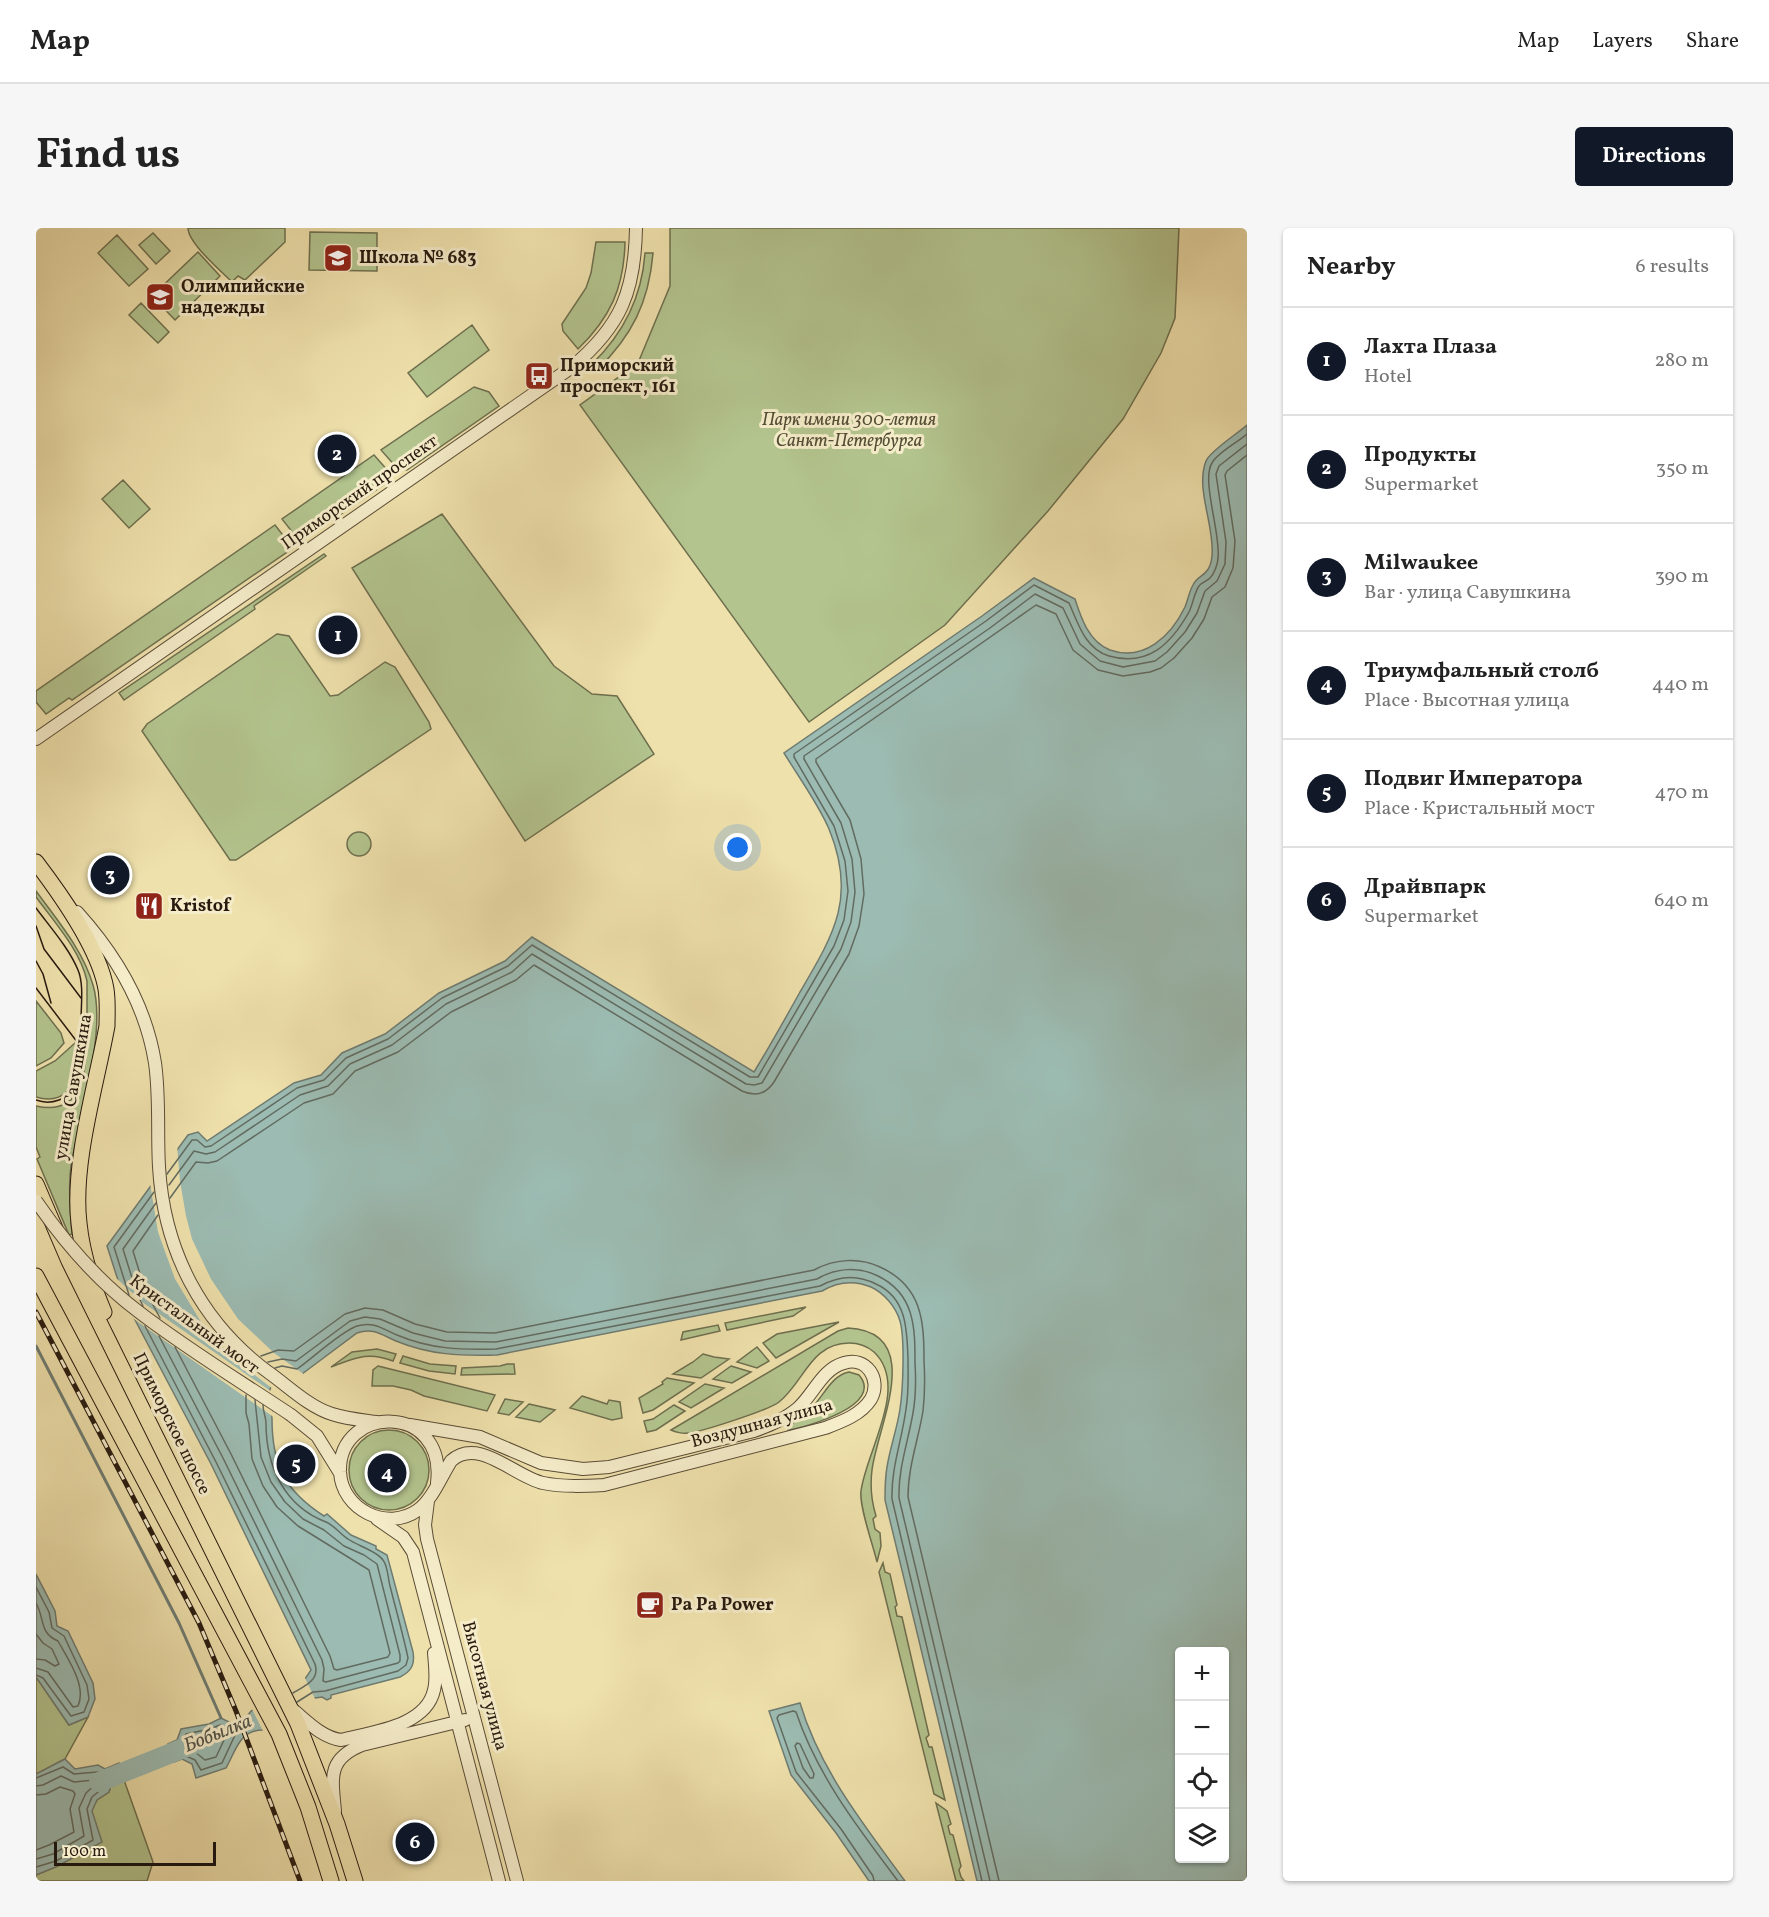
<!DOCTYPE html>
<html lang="en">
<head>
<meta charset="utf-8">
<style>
	:root { --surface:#fff; --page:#f6f6f6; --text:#222; --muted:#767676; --line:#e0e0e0; --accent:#111827 }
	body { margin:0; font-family:Vollkorn,serif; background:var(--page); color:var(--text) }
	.controls { position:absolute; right:18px; bottom:18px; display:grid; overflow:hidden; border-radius:6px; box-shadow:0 2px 4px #0004 }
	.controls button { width:54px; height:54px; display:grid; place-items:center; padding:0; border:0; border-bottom:2px solid var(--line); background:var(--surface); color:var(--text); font:30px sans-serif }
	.scale { position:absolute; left:18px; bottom:15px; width:162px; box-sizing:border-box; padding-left:6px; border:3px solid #281a0f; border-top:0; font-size:16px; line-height:21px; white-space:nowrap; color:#281a0f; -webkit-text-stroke:4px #f5ecc9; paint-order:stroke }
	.you { position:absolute; left:702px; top:620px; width:21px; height:21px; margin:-15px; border:4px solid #fff; border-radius:50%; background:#1a73e8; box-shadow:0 0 0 9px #1a73e833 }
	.badge { display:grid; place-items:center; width:39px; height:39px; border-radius:50%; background:var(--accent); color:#fff; font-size:20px; font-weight:700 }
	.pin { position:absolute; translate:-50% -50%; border:3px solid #fff; box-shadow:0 2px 6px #0006 }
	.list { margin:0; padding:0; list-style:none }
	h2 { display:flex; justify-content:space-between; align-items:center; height:78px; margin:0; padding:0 24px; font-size:26px }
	h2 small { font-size:20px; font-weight:400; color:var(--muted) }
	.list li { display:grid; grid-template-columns:39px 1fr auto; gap:18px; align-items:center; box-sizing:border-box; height:108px; padding:0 24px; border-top:2px solid var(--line) }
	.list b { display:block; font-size:22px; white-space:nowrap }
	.list p { margin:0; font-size:20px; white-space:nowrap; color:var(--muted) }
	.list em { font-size:20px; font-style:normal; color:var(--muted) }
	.icon { flex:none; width:33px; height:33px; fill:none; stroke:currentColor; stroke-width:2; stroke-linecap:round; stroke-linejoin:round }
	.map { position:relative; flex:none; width:1211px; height:1653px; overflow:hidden; border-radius:6px }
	header { display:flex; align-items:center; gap:36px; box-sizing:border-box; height:84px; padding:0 30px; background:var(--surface); border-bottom:2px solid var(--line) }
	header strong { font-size:28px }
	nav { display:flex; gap:33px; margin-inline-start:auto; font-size:21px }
	.intro { display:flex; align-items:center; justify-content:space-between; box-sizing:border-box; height:144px; padding:0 36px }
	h1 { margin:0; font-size:42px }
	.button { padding:15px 27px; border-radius:6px; background:var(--accent); color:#fff; font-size:21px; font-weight:700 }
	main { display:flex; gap:36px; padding:0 36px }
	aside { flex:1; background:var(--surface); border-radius:6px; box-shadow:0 2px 4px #0004 }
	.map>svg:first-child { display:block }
	.green { fill:#b3c48e; stroke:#6e6f4e; stroke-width:1.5 }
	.water { fill:#9cbcb3; stroke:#6e7b71; stroke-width:1.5; fill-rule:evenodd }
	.pier { fill:#efe1ac }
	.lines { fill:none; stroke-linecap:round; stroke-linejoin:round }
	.shore { stroke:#626b61; stroke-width:1.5 }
	.stream { stroke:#6e7b71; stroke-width:3 }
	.river { stroke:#9cbcb3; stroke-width:20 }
	.minor-casing { stroke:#5a4c36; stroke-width:14 }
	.major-casing { stroke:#281a0f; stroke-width:17 }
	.minor { stroke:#f5ecc9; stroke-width:12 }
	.major { stroke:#efe1ac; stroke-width:15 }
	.tram { stroke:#281a0f; stroke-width:1.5 }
	.rail-casing { stroke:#281a0f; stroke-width:5 }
	.rail { stroke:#f5ecc9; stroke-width:3; stroke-dasharray:9; stroke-linecap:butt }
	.minor-bridge-casing { stroke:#5a4c36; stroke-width:14; stroke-linecap:butt }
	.minor-bridge { stroke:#f5ecc9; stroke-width:12 }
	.labels { text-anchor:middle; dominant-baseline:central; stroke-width:6; stroke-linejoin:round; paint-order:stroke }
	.poi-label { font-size:18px; font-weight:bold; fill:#281a0f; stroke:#f5ecc9; text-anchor:start }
	.park-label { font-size:18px; font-style:italic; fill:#524d35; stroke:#f5ecc9 }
	.street-label { font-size:18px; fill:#281a0f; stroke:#f5ecc9 }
	.water-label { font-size:20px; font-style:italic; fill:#515348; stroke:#f5ecc9 }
</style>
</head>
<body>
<header>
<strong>Map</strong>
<nav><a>Map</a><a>Layers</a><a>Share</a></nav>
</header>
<div class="intro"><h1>Find us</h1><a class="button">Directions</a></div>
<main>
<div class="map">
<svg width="1211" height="1653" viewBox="0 0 1211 1653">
	<rect width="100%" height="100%" fill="#efe1ac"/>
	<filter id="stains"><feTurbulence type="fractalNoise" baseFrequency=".00333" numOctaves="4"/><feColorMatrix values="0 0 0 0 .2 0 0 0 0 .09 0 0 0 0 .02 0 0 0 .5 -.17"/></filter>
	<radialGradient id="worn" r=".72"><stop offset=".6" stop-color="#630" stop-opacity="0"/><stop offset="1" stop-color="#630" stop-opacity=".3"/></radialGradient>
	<path class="green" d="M152,0h97v14l-40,38 -7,-4 -6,6c-11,-11 -44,-39 -44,-54z
		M634,0h509l-4,90 -14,35 -38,66 -75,92 -103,114 -136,97 -229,-317 58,-42 32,-77z
		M274,4l67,1v38l-68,-1z
		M117,5l17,18 -14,13 -17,-19z
		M81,7l31,34 -19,17 -31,-33z
		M560,14h29c-1,46 -15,76 -47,107l-15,-18 -1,-7 24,-36 5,-15z
		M162,24l22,24 -45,44 -23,-24z
		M609,25h8c-4,49 -21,83 -56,117l-5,-6c32,-31 50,-67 53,-111z
		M105,75l28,29 -11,11 -29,-28z
		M436,97l17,25 -62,47 -19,-24z
		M438,159l15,5 10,14 -92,64 -10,-2 -16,-18z
		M338,227l16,18 1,6 -3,3 -88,60 -18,-23z
		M87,252l27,29 -21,19 -27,-29z
		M406,286l112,152 38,28 25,2 37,58 -129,87 -173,-273z
		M239,297l18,23 -221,152 -3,-2 -23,16 -10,-12v-11z
		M288,326l2,2 -72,50 1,3 -131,91 -5,-7z
		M241,406l12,2 41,60 8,-1 47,-33 10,5 34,55 2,7 -195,131h-6l-88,-129 5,-7z
		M311 616a12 12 0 1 1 24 0a12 12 0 1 1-24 0Z
		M0,663c21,29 47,59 57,94 14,47 -14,131 -22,181 -3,22 -1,46 1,68l-3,1 -32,-76 3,-2 -4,-10v-41c50,11 50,-39 51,-73 0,-17 0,-34 0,-52 -7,-31 -32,-58 -51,-84z
		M0,773l25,32 3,10 -13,15 -15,8z
		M39,815c9,28 -3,65 -39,54v-26l19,-10z
		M770,1079l-13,9 -66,14 -2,-7z
		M803,1094l-63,36 -13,-15 14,-9z
		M682,1097l2,6 -39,9 2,-8z
		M812,1100c79,4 29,99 24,142 -2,16 -1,30 4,46l-3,3 2,10 5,4 1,13 -4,16c-4,-17 -18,-56 -16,-71 5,-40 49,-105 13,-139 -7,-6 -15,-9 -25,-9 -38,0 -45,39 -70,59 -10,8 -78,30 -91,31 -5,1 -13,-1 -17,-3l167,-99z
		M721,1119l12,14 -12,7 -20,-6z
		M341,1121l19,5 -3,7c-25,-10 -38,-3 -62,6l21,-15z
		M667,1126l11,3 15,2 -28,19 -28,-4 20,-12z
		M367,1128l27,8 26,2 -1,8 -26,-3 -29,-8z
		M471,1136h7l1,10 -54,1 1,-7 38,-2z
		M342,1138l117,29 -8,16 -63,-15 -13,-6 -18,-4h-21l1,-16z
		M695,1138l20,6 -19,11 -19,-4z
		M813,1144l10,3c26,30 -52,52 -71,55l1,-4c9,-6 18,-13 26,-22 10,-11 18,-29 34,-32z
		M631,1150l27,5 -41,27 -10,3 -4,-15 24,-14 -1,-2z
		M669,1156l19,4 -33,20 -12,-6z
		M546,1168l25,8 2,-4 11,2 2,16 -10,2 -42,-12z
		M469,1171l18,3 -14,13 -11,-2z
		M493,1176l26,6 -15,12 -24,-5z
		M638,1177l11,6 -29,19 -9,2 -3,-11 9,-2z
		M313 1242a40 40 0 1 1 80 0a40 40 0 1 1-80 0Z
		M847,1335l2,9 5,2 7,31 -2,2 2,9 5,1 27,118 -3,3 3,9h3l13,53 -11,-6 -55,-222z
		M0,1449l33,48 19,-8 -23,42 -29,15z
		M88,1552l29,82 -6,19h-111v-6l22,-9 39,-66 12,-8 2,-7z
		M900,1575l11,8 4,13 -3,2 2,8 3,1 8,31 -2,4 2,7 3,4h-8z"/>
	<path class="water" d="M1211,197v1456h-270l-92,-381c0,-11 0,-22 2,-33 3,-19 10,-38 13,-58 3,-19 5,-71 0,-88 -4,-14 -16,-28 -29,-34 -17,-7 -34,-5 -49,4l-325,64c-37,1 -67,0 -101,-14 -14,-6 -23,-14 -39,-8l-59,44 -16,-5c-21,24 -10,21 -10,47 0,46 13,72 52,97l3,-2 24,21 25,11v3l11,6 26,97c2,12 -1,19 -13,25l-69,18v3l-4,2 -5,-3 -7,1 -52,32c-24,0 -27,21 -37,38l-30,10 -4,-14 -10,-5 -8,3 -6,-18 9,-4 4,-11 28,-5 12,-6 12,6 15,-9 3,-4 54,-32 6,-9 -100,-206 -87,-165 -17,-53 81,-111 10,-3 9,9 87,-58 27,-8 21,-22 43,-19 54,-41 66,-32 27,-24 222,135c16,-26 31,-53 46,-80 34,-58 57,-95 29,-163 -10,-24 -31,-53 -45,-76l198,-137 52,-38 41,21c6,19 14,43 35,51 34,12 61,-14 75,-43 3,-7 4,-15 8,-22 5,-11 17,-8 19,-29 3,-30 -17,-67 -6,-95 4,-10 31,-27 41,-36zM1144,1424h44v206h-44z
		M0,1346l19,37 2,15 11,5 25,52 2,16 -7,18 -19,8 -33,-48z
		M764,1475c20,67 64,122 105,178h-36l-33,-48 -45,-58 -22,-64z
		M29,1531l10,10 23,-4 7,4 14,-6 5,17 -13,5 -2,7 -12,8 -5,11 10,31 -44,24 -22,9v-101z"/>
	<path class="pier" d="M141,917l3,36 6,35 6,23 19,40 27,40 36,34 31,22 -6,4 -17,-4 -7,4 -2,10 -17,-13 -35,-30 -20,-24 -26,-43 -17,-47 -8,-49z
		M78,1048l28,26 130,90v19l3,7 -144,-101 -9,-17z
		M268,1448l12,25 -52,32 -13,-26z"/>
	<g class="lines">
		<path class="shore" d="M131,946l25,-34h5l8,7 6,-1 86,-58 27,-8 22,-22 42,-19 54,-41 66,-32 24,-21 218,132h8l76,-131 10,-26 4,-29 -3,-30 -11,-35 -40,-69v-3l192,-133 48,-36 35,18c9,20 16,46 40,53 39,11 62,-12 80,-44 4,-8 5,-19 10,-26 2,-3 8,-5 11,-8 4,-4 8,-14 8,-20 3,-24 -17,-78 -6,-95 5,-10 26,-21 35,-29
			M133,957l25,-34 12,3 9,-2 85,-57 28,-9 22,-22 42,-19 54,-41 66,-32 20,-18 214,130 8,1 8,-2 79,-134 10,-27 4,-30 -3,-33 -11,-36 -37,-64v-3l186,-128 45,-34 28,14 17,36 20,17 23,6 32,-6 12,-9 18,-20 12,-19 8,-22 12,-10 8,-17 1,-22 -10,-68 3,-8 28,-22
			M134,970l26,-36 12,1 9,-2 87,-58 29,-9 22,-23 43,-19 53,-40 65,-32 18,-15 208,126c13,6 24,3 32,-9l75,-128 10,-28 5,-32 -3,-35 -11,-39 -34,-58v-3l220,-154 20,9 17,36 25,20 25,6 27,-4 11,-4 13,-10 18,-20 12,-19 8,-22 13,-10 8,-19 2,-27 -10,-66 2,-4 20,-16
			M122,987l-25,36 12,39 15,28
			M93,1067l-15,-48 40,-55
			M107,1078l-6,-12 -14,-45 33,-46
			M109,1098l71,136 99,202c5,16 -10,22 -22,29
			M123,1108l64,122 99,202 2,9 -1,12 3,1 72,-19 2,-2v-6l-23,-91 -13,-9 -20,-9 -20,-16 -21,-11 -18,-17 -14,-20 -10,-25 -6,-57
			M139,1119l56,107 99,202 4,13 3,1 51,-13 2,-4 -21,-83 -71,-44 -21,-19 -14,-21 -11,-27 -3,-35 -3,-11v-18
			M225,1128l17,-6 16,1 51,-37 20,-6 18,2 32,14 32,8 48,1 319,-63c20,-11 45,-13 66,-3 42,19 44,54 44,93 1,18 1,34 -1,51 -5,30 -15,56 -15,86l91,384
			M232,1134l14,-3 14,2 54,-40 15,-4 15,2 33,14 32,8 51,1 321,-63c19,-11 41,-13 61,-3 37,18 37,52 37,87 1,16 1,33 -2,50 -5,29 -15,56 -14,85l91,383
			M239,1140l7,-2 15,3c16,-11 43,-37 60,-43 16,-5 26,3 40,9 33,14 63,15 99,14l324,-63c18,-10 37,-12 56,-2 31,14 31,46 32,75 0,17 1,33 -2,50 -4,31 -15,59 -14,90l90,382
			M227,1177c0,7 3,12 3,18 0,43 18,83 60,99 8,3 15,13 22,17 8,6 29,12 35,21 5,6 5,19 7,26 6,24 13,48 18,72l-2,7 -8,6 -73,20 -12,1 -16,10
			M0,1359l13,25 3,16 12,8 23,49 2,14 -5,13 -13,4 -28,-38 -7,-3
			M0,1375c9,16 3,30 22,38 10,18 29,45 20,65l-5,1 -25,-35 -12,-4
			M0,1406l7,9 9,6 7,15 -4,2 -10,-6 -9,-1
			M184,1497l16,8 -14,30 -21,7 -6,-10 -18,-8 -1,-4 6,-5 4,-9 24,-5z
			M184,1505l5,5 -9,19 -11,3 -15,-12 2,-7z
			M761,1515l3,1 14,30 -1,4h-3l-7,-10 -8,-22z
			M0,1550l27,-11 11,7 23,-2 10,3 2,3 -6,10 -11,9 -5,12 6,31 -37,21 -20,6
			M0,1558l7,-1 18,-9 13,6 20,-2 3,3 -11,10 -7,15 5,28 -31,18 -17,5
			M0,1567l10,-1 14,-7 13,4 2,3 -5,15 4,23 -25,13 -13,5
			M838,1653l-1,-5 -32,-47 -45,-57 -19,-54 2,-3 14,-4 3,1c21,63 62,116 102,169"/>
		<path class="stream" d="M0,1118l143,277 42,95"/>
		<path class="river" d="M63,1554l95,-38"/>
		<g class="minor-casing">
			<path id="minor" d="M0,511l536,-372c49,-41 63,-76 64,-139
				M41,684c38,42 69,94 78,151 5,35 2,69 4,104 5,84 42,155 109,205 20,14 41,35 64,42 15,5 30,6 45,8
				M255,1187l26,21 23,37
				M374,1197l70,12 61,26 42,6 26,-2 145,-36c16,-6 31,-12 44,-23 16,-14 24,-39 46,-45 22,-7 38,16 27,36 -10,16 -30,23 -46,29l-221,57c-20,1 -41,2 -61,-2 -28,-6 -65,-47 -92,-22 -10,16 -19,39 -33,49 -31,22 -76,0 -78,-38 -2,-68 107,-70 97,11
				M392,1273l-3,24 2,14 90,342
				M341,1291l26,18 10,15 86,329
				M256,1481c15,12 29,28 49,31 30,-8 85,-13 93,-50 3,-11 1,-25 0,-37
				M299,1583c-3,-33 -8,-52 27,-66l103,-25"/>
		</g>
		<g class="major-casing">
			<path id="major" d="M0,634c25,33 63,86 70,127 2,13 1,25 1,37 -11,60 -35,138 -28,197 3,31 13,61 25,89
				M0,956l33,77 229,463 39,100 18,57
				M0,1048l243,458 29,73 23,74"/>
		</g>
		<use href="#minor" class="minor"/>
		<use href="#major" class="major"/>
		<path class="tram" d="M0,680c14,19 33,40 42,62 6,14 3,35 3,51 0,25 8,68 -22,79 -8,3 -15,3 -23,0
			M0,698l8,23 37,49
			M0,733l7,13 8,29
			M0,760l45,59"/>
		<g class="rail-casing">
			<path id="rail" d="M0,1084l163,311 37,88 64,170"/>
		</g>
		<use href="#rail" class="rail"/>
		<g class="minor-bridge-casing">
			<path id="minor-bridge" d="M0,973c28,41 63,81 103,111 48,37 101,69 152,103"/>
		</g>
		<use href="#minor-bridge" class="minor-bridge"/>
	</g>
	<defs>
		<g id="school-square" transform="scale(1.5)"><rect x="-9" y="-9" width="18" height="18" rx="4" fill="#8f2418" stroke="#f5ecc9"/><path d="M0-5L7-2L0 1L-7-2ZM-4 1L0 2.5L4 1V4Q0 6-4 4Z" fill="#fff"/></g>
		<g id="bus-square" transform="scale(1.5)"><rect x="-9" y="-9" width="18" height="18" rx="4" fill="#8f2418" stroke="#f5ecc9"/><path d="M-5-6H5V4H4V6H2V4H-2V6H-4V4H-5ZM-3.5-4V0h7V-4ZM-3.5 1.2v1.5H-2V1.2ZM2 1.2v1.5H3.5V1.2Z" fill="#fff"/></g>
		<g id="restaurant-square" transform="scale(1.5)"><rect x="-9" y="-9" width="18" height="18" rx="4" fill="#8f2418" stroke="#f5ecc9"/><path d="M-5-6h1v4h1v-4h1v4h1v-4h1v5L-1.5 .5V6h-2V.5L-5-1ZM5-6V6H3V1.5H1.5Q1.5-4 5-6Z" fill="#fff"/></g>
		<g id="cafe-square" transform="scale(1.5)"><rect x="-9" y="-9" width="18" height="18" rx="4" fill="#8f2418" stroke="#f5ecc9"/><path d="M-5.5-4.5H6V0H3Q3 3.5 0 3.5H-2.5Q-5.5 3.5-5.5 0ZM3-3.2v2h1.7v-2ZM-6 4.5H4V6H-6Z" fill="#fff"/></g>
	</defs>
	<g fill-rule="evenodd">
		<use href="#school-square" x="302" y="30"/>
		<use href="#school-square" x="124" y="69"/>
		<use href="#bus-square" x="503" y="148"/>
		<use href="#restaurant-square" x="113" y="678"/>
		<use href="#cafe-square" x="614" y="1377"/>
	</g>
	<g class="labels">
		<g class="poi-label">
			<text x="323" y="30">Школа № 683</text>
			<text x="145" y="59">Олимпийские<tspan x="145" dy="21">надежды</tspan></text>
			<text x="524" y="138">Приморский<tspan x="524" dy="21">проспект, 161</tspan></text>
			<text x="134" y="678">Kristof</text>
			<text x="635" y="1377">Pa Pa Power</text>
		</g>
		<g class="park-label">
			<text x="813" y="192">Парк имени 300-летия<tspan x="813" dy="21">Санкт-Петербурга</tspan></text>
		</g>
		<g class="street-label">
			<text transform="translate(324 265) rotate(-35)">Приморский проспект</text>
			<text transform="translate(38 859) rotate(-80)">улица Савушкина</text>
			<text transform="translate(158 1097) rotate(36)">Кристальный мост</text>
			<text transform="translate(135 1196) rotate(64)">Приморское шоссе</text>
			<text transform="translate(726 1196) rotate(-15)">Воздушная улица</text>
			<text transform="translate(448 1458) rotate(75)">Высотная улица</text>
		</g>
		<g class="water-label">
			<text transform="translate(182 1506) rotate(-22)">Бобылка</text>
		</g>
	</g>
	<rect width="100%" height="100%" filter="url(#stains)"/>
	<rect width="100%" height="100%" fill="url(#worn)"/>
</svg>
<div class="controls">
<button>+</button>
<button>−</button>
<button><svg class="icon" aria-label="locate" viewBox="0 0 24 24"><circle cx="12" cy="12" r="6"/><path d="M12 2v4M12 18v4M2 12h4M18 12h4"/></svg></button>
<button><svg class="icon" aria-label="layers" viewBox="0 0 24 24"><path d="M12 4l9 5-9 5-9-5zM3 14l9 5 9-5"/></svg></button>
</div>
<div class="scale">100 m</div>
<div class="you"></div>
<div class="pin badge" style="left:302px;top:407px">1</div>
<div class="pin badge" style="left:301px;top:226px">2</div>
<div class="pin badge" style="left:74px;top:647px">3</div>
<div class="pin badge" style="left:351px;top:1245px">4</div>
<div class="pin badge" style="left:260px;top:1236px">5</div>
<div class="pin badge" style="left:379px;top:1614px">6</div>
</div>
<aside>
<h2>Nearby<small>6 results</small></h2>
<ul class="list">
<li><span class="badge">1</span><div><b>Лахта Плаза</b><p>Hotel</p></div><em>280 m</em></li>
<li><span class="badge">2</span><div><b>Продукты</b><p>Supermarket</p></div><em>350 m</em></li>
<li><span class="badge">3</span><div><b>Milwaukee</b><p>Bar · улица Савушкина</p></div><em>390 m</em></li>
<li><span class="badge">4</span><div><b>Триумфальный столб</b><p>Place · Высотная улица</p></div><em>440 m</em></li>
<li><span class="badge">5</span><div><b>Подвиг Императора</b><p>Place · Кристальный мост</p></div><em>470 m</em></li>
<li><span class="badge">6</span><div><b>Драйвпарк</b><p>Supermarket</p></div><em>640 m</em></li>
</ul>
</aside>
</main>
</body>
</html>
